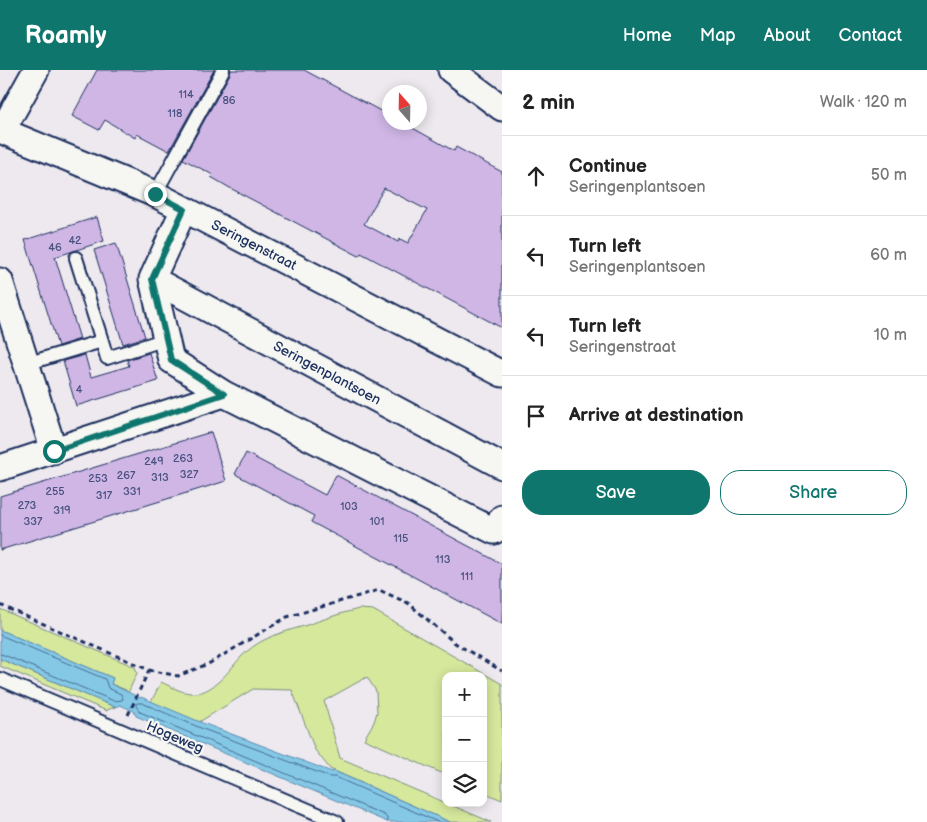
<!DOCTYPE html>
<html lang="en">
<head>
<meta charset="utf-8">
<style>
	:root { --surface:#fff; --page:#f2f2f2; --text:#222; --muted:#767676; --line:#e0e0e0; --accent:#0f766e }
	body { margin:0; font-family:"Balsamiq Sans",sans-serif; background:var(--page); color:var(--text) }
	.controls { position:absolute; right:15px; bottom:15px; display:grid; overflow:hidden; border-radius:10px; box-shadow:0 2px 12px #0003 }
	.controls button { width:45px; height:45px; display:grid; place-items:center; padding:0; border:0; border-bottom:1px solid var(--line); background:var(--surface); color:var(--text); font:25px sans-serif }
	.compass { position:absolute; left:382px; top:15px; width:45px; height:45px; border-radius:50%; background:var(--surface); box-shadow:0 2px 12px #0003; rotate:340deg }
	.stop { position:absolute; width:15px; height:15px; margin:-11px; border:4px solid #0f766e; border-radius:50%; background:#fff }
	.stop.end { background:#0f766e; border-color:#fff; box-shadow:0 1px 5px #0008 }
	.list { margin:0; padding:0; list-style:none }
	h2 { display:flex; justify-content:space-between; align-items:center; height:65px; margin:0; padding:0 20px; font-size:21px }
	h2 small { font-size:16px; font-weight:400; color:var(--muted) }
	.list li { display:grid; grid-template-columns:32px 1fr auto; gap:15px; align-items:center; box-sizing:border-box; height:80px; padding:0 20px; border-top:1px solid var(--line) }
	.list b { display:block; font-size:19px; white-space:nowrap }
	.list p { margin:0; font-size:16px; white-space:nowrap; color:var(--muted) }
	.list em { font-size:16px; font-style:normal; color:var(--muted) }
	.actions { display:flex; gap:10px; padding:15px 20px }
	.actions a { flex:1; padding:11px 0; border:1px solid var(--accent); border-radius:20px; text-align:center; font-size:18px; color:var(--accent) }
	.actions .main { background:var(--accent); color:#fff }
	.icon { flex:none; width:28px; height:28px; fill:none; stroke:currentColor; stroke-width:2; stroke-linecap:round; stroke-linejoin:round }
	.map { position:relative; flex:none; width:502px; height:752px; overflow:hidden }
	header { display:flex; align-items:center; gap:30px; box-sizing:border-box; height:70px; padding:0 25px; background:var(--accent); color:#fff }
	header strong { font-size:24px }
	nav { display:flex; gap:28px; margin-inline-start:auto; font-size:18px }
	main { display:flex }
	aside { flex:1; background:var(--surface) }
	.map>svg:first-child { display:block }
	.green { fill:#d6e89c; stroke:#788c7d }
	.water { fill:#85c8e6; stroke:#5b8bb0 }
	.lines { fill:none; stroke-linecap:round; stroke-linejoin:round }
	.shore { stroke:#456c94; stroke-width:1 }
	.building { fill:#cfb6e5; stroke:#1b2f5e; fill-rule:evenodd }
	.service-casing { stroke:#1b2f5e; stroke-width:16 }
	.minor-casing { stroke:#1b2f5e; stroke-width:29 }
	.path { stroke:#1b2f5e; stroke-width:3; stroke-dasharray:5 4; stroke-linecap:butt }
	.service { stroke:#f6f6f2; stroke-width:12 }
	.minor { stroke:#f6f6f2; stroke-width:25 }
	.route { stroke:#0f766e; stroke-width:6 }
	.labels { text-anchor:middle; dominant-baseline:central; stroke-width:4.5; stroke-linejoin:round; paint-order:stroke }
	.number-label { font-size:11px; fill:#485180 }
	.street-label { font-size:14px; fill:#1b2f5e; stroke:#f6f6f2 }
</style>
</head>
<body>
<header>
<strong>Roamly</strong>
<nav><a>Home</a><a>Map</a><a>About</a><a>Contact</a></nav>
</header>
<main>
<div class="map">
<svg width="502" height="752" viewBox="0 0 502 752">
	<rect width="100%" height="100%" fill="#eee9ef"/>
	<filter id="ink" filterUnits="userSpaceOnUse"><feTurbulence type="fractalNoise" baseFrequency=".02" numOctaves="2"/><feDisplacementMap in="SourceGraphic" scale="10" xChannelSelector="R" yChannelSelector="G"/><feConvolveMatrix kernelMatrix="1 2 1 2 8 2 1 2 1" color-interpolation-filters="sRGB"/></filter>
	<g filter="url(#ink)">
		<path class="green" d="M0,539l135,58 2,6 -9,20 -2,-1v-2l-15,-6 2,-6 -113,-48z
			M359,539l14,1 129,74v116l-19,-8v-116h-37v99l-82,-36 10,-17 3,-10 -1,-21 -9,-14 -43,24 16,57 151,64h-41l-120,-53 -15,-19 -23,-60 -39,-1 -54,33 -48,-20 10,-20c9,4 19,10 29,11 22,3 39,-23 52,-37 6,-6 14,-12 22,-16 12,-6 26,-10 40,-14 18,-6 36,-13 55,-17z
			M0,589l115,48 -8,3v1l-107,-45z"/>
		<path class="water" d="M0,560l113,48 -2,6 25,12 3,2 2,-1 64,27 127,48 2,-1 116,51h-63l-251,-106 -2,-5 -14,-6 -5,2 -115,-48z"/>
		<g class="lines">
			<path class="shore" d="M0,565l105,44 3,9 13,6 2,5 -1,1 -8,1 -110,-46 -4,-1
				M387,752v-4l-3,-3 -244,-103 -4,-6v-2l1,-1h5l61,26 127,48h5l103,45"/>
		</g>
		<path class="building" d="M97,0h117l-45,81 -32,-17 -2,4 -30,-18 -6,10 -27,-14z
			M231,0h73l86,46v6h12l52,29 2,-4 46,25v156l-141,-75 -2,3 -129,-68 -19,-11 2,-2 -30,-16 47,-85zM384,118l43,22 -19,33 -8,-4 -2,3 -34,-18z
			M97,147l7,24 -49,16 25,82 -22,7 -33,-106z
			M116,173l29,94 -22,7 -29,-94z
			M149,283l9,28 -82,25 -13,-45 22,-6 6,22 38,-11 -2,-6z
			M211,362l15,49 -226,69v-54z
			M246,383l79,42 11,-20 166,89v60l-191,-102 3,-6 -79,-42z"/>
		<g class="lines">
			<g class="service-casing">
				<path id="service" d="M155,124l68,-124
					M102,271l5,17 59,-19
					M26,294l76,-23 -26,-83
					M0,609l337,143"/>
			</g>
			<g class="minor-casing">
				<path id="minor" d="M451,0l51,38
					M0,60l155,64 347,180
					M2,61l34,-61
					M184,139l-32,70 19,81 53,34 270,137 8,-13
					M152,209l350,187
					M0,211l54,170
					M0,398l224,-74"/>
			</g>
			<path class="path" d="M0,535l149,65 29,6 32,-13 77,-46 92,-27 29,13 47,40 47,28
				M128,645l21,-45"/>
			<use href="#service" class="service"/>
			<use href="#minor" class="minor"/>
		</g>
	</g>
	<g class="lines" filter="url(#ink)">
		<path class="route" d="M54,381l170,-57 -53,-34 -19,-81 32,-70 -29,-15"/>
	</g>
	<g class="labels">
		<g class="number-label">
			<text x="186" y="24">114</text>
			<text x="229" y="30">86</text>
			<text x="175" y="43">118</text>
			<text x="75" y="170">42</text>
			<text x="55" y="177">46</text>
			<text x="79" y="319">4</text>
			<text x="183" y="388">263</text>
			<text x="154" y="391">249</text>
			<text x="189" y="404">327</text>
			<text x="126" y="405">267</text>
			<text x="160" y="407">313</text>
			<text x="98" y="408">253</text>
			<text x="55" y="421">255</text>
			<text x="132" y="421">331</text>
			<text x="104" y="425">317</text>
			<text x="27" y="435">273</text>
			<text x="349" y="436">103</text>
			<text x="62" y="440">319</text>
			<text x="33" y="451">337</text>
			<text x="377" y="451">101</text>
			<text x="401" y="468">115</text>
			<text x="443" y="489">113</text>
			<text x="467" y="506">111</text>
		</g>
		<g class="street-label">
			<text transform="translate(254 175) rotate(27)">Seringenstraat</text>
			<text transform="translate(327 303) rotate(28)">Seringenplantsoen</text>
			<text transform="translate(175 667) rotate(23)">Hogeweg</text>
		</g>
	</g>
</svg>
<div class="controls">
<button>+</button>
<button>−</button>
<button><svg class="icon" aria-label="layers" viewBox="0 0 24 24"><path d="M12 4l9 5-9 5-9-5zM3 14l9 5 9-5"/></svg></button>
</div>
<svg class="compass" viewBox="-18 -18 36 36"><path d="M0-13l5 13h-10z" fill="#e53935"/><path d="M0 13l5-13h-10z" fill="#767676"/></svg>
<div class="stop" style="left:54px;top:381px"></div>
<div class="stop end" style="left:155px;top:124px"></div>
</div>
<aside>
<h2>2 min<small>Walk · 120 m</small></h2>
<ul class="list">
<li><svg class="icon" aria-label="ahead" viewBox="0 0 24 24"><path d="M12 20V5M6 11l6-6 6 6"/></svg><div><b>Continue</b><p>Seringenplantsoen</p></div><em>50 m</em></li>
<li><svg class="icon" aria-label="left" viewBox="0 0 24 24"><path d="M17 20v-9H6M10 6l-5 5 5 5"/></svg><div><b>Turn left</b><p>Seringenplantsoen</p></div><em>60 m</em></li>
<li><svg class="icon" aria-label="left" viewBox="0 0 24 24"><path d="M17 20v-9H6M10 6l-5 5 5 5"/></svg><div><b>Turn left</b><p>Seringenstraat</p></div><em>10 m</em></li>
<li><svg class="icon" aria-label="arrive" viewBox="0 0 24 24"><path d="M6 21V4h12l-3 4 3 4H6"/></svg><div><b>Arrive at destination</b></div></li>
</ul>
<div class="actions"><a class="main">Save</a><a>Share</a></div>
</aside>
</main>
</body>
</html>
